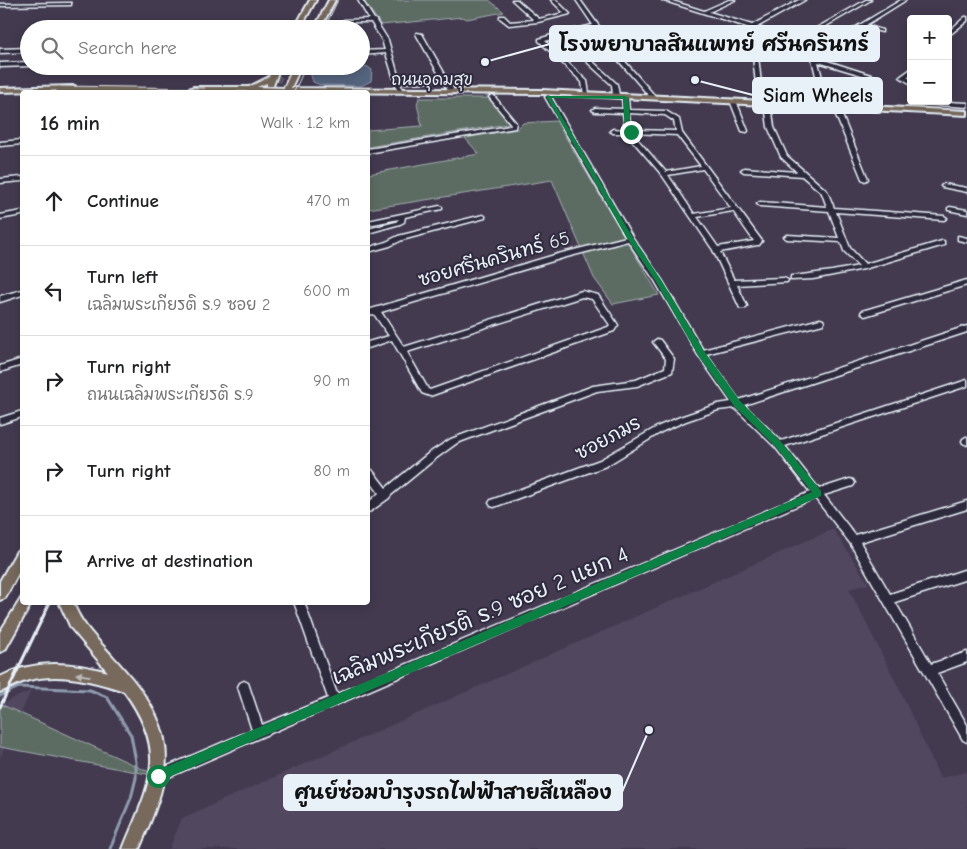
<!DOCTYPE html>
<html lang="en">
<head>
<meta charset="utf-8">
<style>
	:root { --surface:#fff; --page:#f2f2f2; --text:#202124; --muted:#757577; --line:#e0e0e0 }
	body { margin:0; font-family:"Comic Neue","Playpen Sans Thai",sans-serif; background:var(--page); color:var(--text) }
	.controls { position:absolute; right:15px; top:15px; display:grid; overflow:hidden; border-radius:5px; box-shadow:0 2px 12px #0003 }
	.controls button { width:45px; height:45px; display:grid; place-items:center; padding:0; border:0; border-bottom:1px solid var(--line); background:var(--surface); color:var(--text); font:25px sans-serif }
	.stop { position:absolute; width:15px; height:15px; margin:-11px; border:4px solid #0b8043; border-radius:50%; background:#fff }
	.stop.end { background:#0b8043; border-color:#fff; box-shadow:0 1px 5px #0008 }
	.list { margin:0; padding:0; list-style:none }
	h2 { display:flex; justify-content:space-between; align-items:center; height:65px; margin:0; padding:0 20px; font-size:21px }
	h2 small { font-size:16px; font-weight:400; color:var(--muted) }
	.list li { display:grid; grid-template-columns:32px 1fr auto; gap:15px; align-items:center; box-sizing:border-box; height:90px; padding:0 20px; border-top:1px solid var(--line) }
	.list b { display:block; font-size:19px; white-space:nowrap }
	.list p { margin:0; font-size:16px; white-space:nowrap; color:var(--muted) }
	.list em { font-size:16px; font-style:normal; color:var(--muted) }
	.icon { flex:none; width:28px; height:28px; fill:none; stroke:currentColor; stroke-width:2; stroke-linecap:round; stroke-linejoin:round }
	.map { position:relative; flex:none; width:967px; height:849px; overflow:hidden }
	.search { position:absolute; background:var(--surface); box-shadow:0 2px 12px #0003; left:20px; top:20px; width:350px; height:55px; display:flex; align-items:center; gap:12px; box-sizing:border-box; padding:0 18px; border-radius:28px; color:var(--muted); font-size:19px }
	.panel { position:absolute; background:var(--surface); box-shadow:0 2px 12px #0003; left:20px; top:90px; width:350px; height:515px; border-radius:5px }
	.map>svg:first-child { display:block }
	.built { fill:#51465e }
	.green { fill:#5d6c63; stroke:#a2aeae }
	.water { fill:#54657e; stroke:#8f9daf }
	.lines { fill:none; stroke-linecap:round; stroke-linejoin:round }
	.stream { stroke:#8f9daf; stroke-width:3 }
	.major-tunnel { stroke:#5c5569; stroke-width:7; stroke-dasharray:7 4; stroke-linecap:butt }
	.minor-casing { stroke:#e8f1f8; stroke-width:3 }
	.major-casing { stroke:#e8f1f8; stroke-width:4 }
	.minor { fill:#2f2a3d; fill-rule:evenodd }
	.major { fill:#77695c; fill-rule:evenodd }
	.rail-far1 { stroke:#e8f1f8; stroke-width:1 }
	.rail { stroke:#e8f1f8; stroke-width:3 }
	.major-bridge-casing { stroke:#e8f1f8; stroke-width:9; stroke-linecap:butt }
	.major-bridge { stroke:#77695c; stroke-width:7 }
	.oneway { fill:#bbbbba }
	.route { fill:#0b8043 }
	.labels { text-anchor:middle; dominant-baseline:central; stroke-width:4; stroke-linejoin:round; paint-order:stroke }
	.far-street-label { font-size:16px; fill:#e8f1f8; stroke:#2f2a3d }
	.street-label { font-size:19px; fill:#e8f1f8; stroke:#2f2a3d }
	.near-street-label { font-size:22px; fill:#e8f1f8; stroke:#2f2a3d }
	.leader { fill:none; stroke:#e8f1f8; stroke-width:2 }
	.callout-dot { fill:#e8f1f8; stroke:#2f2a3d; stroke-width:2 }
	.callout { fill:#e8f1f8; stroke:#e8f1f8; stroke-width:2 }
	.callout-label { font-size:20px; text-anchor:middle; font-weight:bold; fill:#111 }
</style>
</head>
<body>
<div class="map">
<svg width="967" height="849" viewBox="0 0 967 849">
	<rect width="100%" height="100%" fill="#433a50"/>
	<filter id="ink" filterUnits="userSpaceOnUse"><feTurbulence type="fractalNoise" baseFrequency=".02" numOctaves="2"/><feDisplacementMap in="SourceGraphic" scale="10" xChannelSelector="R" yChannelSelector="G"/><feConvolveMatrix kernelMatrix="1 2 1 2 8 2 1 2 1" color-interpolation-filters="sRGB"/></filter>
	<g filter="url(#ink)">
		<path class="built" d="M833,529l36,55 -20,5 50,99 41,90 27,-6v77h-798l13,-31z
			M31,691l-31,67v-52l11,-7z"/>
		<path class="green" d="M363,0h126l15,12 -37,7 -4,-2 -82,8z
			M419,98h71l23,25 -145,24v-17l54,-4 -5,-22z
			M556,121l103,174 -46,9 -19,-26 -42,-98 -184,29v-35l111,-20 -14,-16 52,-9 6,-6z
			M0,704l158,72 -158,-29z"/>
		<path class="water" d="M361,65l7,2 4,3 -1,11 -10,5 -41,-1 -7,-3 -3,-10 5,-6z"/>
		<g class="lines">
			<path class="stream" d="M0,696l19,-9 71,3 17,7 24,38 5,27v16l-5,20 -21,51"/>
			<path class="major-tunnel" d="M272,92l13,-26"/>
			<g class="minor-casing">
				<path id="minor" d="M358,0h4l12,19 2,1v1l12,19 11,39h31l3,2 -1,1 -32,1 3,8 -5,1 -12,-39 -25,2v-4l24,-1 -3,-10 -11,-18h-27l-2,-1 2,-1 25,-1z
					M512,0h5l22,19 25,-6 -13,-13h5l14,14 -32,8 -29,3 -9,-7v-2h4l6,6 24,-2z
					M576,0h4l42,58 32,37v2h-4l-32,-37 -15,-22 -27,8 41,38 2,11 -3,2 -3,-2 -1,-10 -52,-48 -15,4 42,40 2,13 -5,1 -2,-13 -43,-41v-2l19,-6 35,-8zM595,28l6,7 -28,8 -8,-7z
					M662,0h7l35,11 25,-11h6l-26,12 43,13 47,-25h6l-48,27 40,12 69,-39h5l-69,40 21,7 78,-47h5l-40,25 16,5v2l-19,-5 -34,20 -11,11 59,19 -5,1 -54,-16 11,43 -3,2 -3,-2 -11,-46 9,-10 -66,-20 8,73 -5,1 -8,-75z
					M69,3h2v2l-71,1v-2z
					M965,17h2v4l-19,15v-4z
					M417,33l5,1 33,58 -1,1 -5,-1 -33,-58z
					M29,48v4l-29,1v-4z
					M29,62v4l-29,1v-4z
					M911,69v5l-4,3 4,2v5l-11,-7z
					M492,95l2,1 22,27 -1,5 -147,25v-4l142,-23 1,-2 -22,-27z
					M548,95l3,2 82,141 29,42 41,70 117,-31 3,1 1,2 -1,2 -117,30 33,46 228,-74v6l-223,73 37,36 186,-61v6l-182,60 34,43 31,-10 3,1 2,3 -2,3 -29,9 31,40 112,-34v8l-107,33 30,52 77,-25v10l-72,23 36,62 36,-12v10l-30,11 30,52v17l-4,-2 -113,-197 -35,-45 -653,282 -4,2 -4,-2 -2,-4 2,-4 98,-42 -14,-43 2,-4 4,-2 4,2 14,42 66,-27 -34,-96h10l33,92 473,-202 -34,-44 -41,-40 -17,2 -32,11 -23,10 -57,35 -112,41 -3,-1 -2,-3 2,-3 109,-40 57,-33 23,-10 38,-13 13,-2 -33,-47 -43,-74 -27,-40 -65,17 -182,54 23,35 178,-56 16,4 20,30 -4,6 -184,65 -8,-3 -30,-53 -24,8v-6l21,-6 -15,-22 -6,1v-5l190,-56 68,-17 -81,-140zM582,297l10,2 18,26 -2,2 -178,63 -2,-1 -21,-37z
					M625,96l3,2 1,12 37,1 13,8 3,14 80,108 -3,4h-2l-37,7 14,28 50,-2 4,2 -1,2 -50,3 10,21 -1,2h-6l-27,-58 -51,-75 -36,-42h-13l-3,-2 3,-2 12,1 -2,-17 -28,-1 -3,-2 3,-2 28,1 -1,-11zM629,113l36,2 9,6 2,10 -45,-1zM632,133l45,2 24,31 -35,6zM703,169l28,39 -37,6 -26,-39zM733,211l21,30 -36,6 -21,-30z
					M734,101l3,2 11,28 -1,1 -5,-1 -11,-28z
					M927,101l40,2v4l-42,-3v-2z
					M768,103l3,2 3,22 13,29 40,35 7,17 110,8 3,2 -3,2 -108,-8 14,36 15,16 77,-23h2v4l-80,24 -51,10 -22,1v-4h3l38,-5 27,-5 -15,-15 -3,-9 -54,-3 -3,-2 3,-2 52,3 -10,-27 -69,-5 -3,-2 3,-2 67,5 -5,-14 -20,-17 -58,-4 -3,-2 3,-2 53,4 -16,-15 -13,-30 -3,-22z
					M834,107l5,1 29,71 -1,1 -2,1 -3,-2 -29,-71z
					M22,140v4l-22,2v-4z
					M22,177v4l-22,2v-4z
					M944,184l23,4v4l-25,-5 -1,-1z
					M440,206l2,1v2l-37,8 -1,5 -4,2 -32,9v-4l28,-7 3,-3 -31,6v-4z
					M950,207l17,3v4l-19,-4v-2z
					M22,211v4l-22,4v-4z
					M483,215l2,1v2l-83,22 -12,6 -22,6v-4l18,-6 12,-6z
					M958,236l9,2v4l-9,-2z
					M967,280v5l-102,31 -4,-3 1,-2z
					M22,290v5l-22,7v-6z
					M657,339l3,1 14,19 -2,13 -35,14 -40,5 -140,52 -22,16 -44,36 -2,3 -18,13 -3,1v-9l11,-10 -11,-15v-8h4l14,18 43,-35 22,-14 142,-53 43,-6 29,-12 1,-9 -13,-17z
					M22,359v6l-22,7v-6z
					M22,411v6l-22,7v-6z
					M966,437h1v8l-4,-2 -1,-2 1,-2z"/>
			</g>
			<g class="major-casing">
				<path id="major" d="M310,0h6l-16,29h-6z
					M329,0h6l-15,29h-6z
					M273,66h7l-7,20h-6v-3l-10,4 27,1 10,-22h7l-10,22 251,2 425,21v4l-425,-21 -349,-3 -4,-2 4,-2h56l20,-10z
					M72,86h3v4l-75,2v-4z
					M22,549v17l-17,32 -5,2v-19l17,-30z
					M22,597v5h10l-27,48 -5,2v-20z
					M59,602h14c7,22 26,39 40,55 67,73 64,105 26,192h-16c26,-64 47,-95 1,-158 -30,-10 -64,-19 -95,-11 -11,3 -19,8 -29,12v-15c35,-18 71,-15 108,-5l-37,-44z"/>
			</g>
			<use href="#minor" class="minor"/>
			<use href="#major" class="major"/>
			<path class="rail-far1" d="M324,29l14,-29
				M294,92l12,-26"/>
			<path class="rail" d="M0,707l50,-105"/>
			<g class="major-bridge-casing">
				<path id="major-bridge" d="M60,90l145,2"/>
			</g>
			<use href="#major-bridge" class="major-bridge"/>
		</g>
		<defs><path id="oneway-solid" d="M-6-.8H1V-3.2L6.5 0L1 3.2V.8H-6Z" transform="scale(1.25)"/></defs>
		<use class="oneway" href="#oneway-solid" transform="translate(83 675) rotate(-171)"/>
	</g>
	<path class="route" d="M546,96h79l3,2 3,32 3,2 -3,2 -6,-2 -2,-33 -72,-1 82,140 28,42 43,71 36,50 42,42 39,48v5l-659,284 -4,2 -4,-2 -2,-4 2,-4 658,-280 -36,-45 -42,-41 -36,-51 -43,-75 -28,-42z"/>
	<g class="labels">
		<g class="far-street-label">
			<text x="432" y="80">ถนนอุดมสุข</text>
		</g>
		<g class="street-label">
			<text transform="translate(494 259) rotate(-16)">ซอยศรีนครินทร์ 65</text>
			<text transform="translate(608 438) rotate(-28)">ซอยภมร</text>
		</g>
		<g class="near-street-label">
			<text transform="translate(480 616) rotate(-23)">เฉลิมพระเกียรติ ร.9 ซอย 2 แยก 4</text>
		</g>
	</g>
	<path class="leader" d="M485 62L550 44M695 80L753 95M649 730L622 792"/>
	<g class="callout-dot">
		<circle cx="485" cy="62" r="5"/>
		<circle cx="695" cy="80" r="5"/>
		<circle cx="649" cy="730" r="5"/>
	</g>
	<g class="callout">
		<rect x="550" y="26" width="329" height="35" rx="5"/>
		<rect x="753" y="78" width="129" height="35" rx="5"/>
		<rect x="284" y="775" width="338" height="35" rx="5"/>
	</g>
	<g class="callout-label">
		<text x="714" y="51">โรงพยาบาลสินแพทย์ ศรีนครินทร์</text>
		<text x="818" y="102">Siam Wheels</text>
		<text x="453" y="799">ศูนย์ซ่อมบำรุงรถไฟฟ้าสายสีเหลือง</text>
	</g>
</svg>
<div class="controls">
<button>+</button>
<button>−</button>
</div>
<div class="stop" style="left:158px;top:776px"></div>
<div class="stop end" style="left:631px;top:132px"></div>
<div class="search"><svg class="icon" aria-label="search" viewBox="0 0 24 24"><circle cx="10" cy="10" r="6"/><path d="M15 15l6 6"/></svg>Search here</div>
<section class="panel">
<h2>16 min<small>Walk · 1.2 km</small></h2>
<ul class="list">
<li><svg class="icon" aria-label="ahead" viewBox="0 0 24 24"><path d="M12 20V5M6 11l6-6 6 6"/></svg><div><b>Continue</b></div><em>470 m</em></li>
<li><svg class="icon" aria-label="left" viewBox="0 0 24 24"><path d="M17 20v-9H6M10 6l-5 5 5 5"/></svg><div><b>Turn left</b><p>เฉลิมพระเกียรติ ร.9 ซอย 2</p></div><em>600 m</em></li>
<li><svg class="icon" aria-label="right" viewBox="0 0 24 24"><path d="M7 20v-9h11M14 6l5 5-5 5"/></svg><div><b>Turn right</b><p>ถนนเฉลิมพระเกียรติ ร.9</p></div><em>90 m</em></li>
<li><svg class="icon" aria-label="right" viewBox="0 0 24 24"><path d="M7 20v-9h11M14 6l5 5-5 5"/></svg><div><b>Turn right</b></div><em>80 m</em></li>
<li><svg class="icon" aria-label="arrive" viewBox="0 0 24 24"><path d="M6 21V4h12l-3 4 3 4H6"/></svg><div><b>Arrive at destination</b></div></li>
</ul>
</section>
</div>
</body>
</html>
